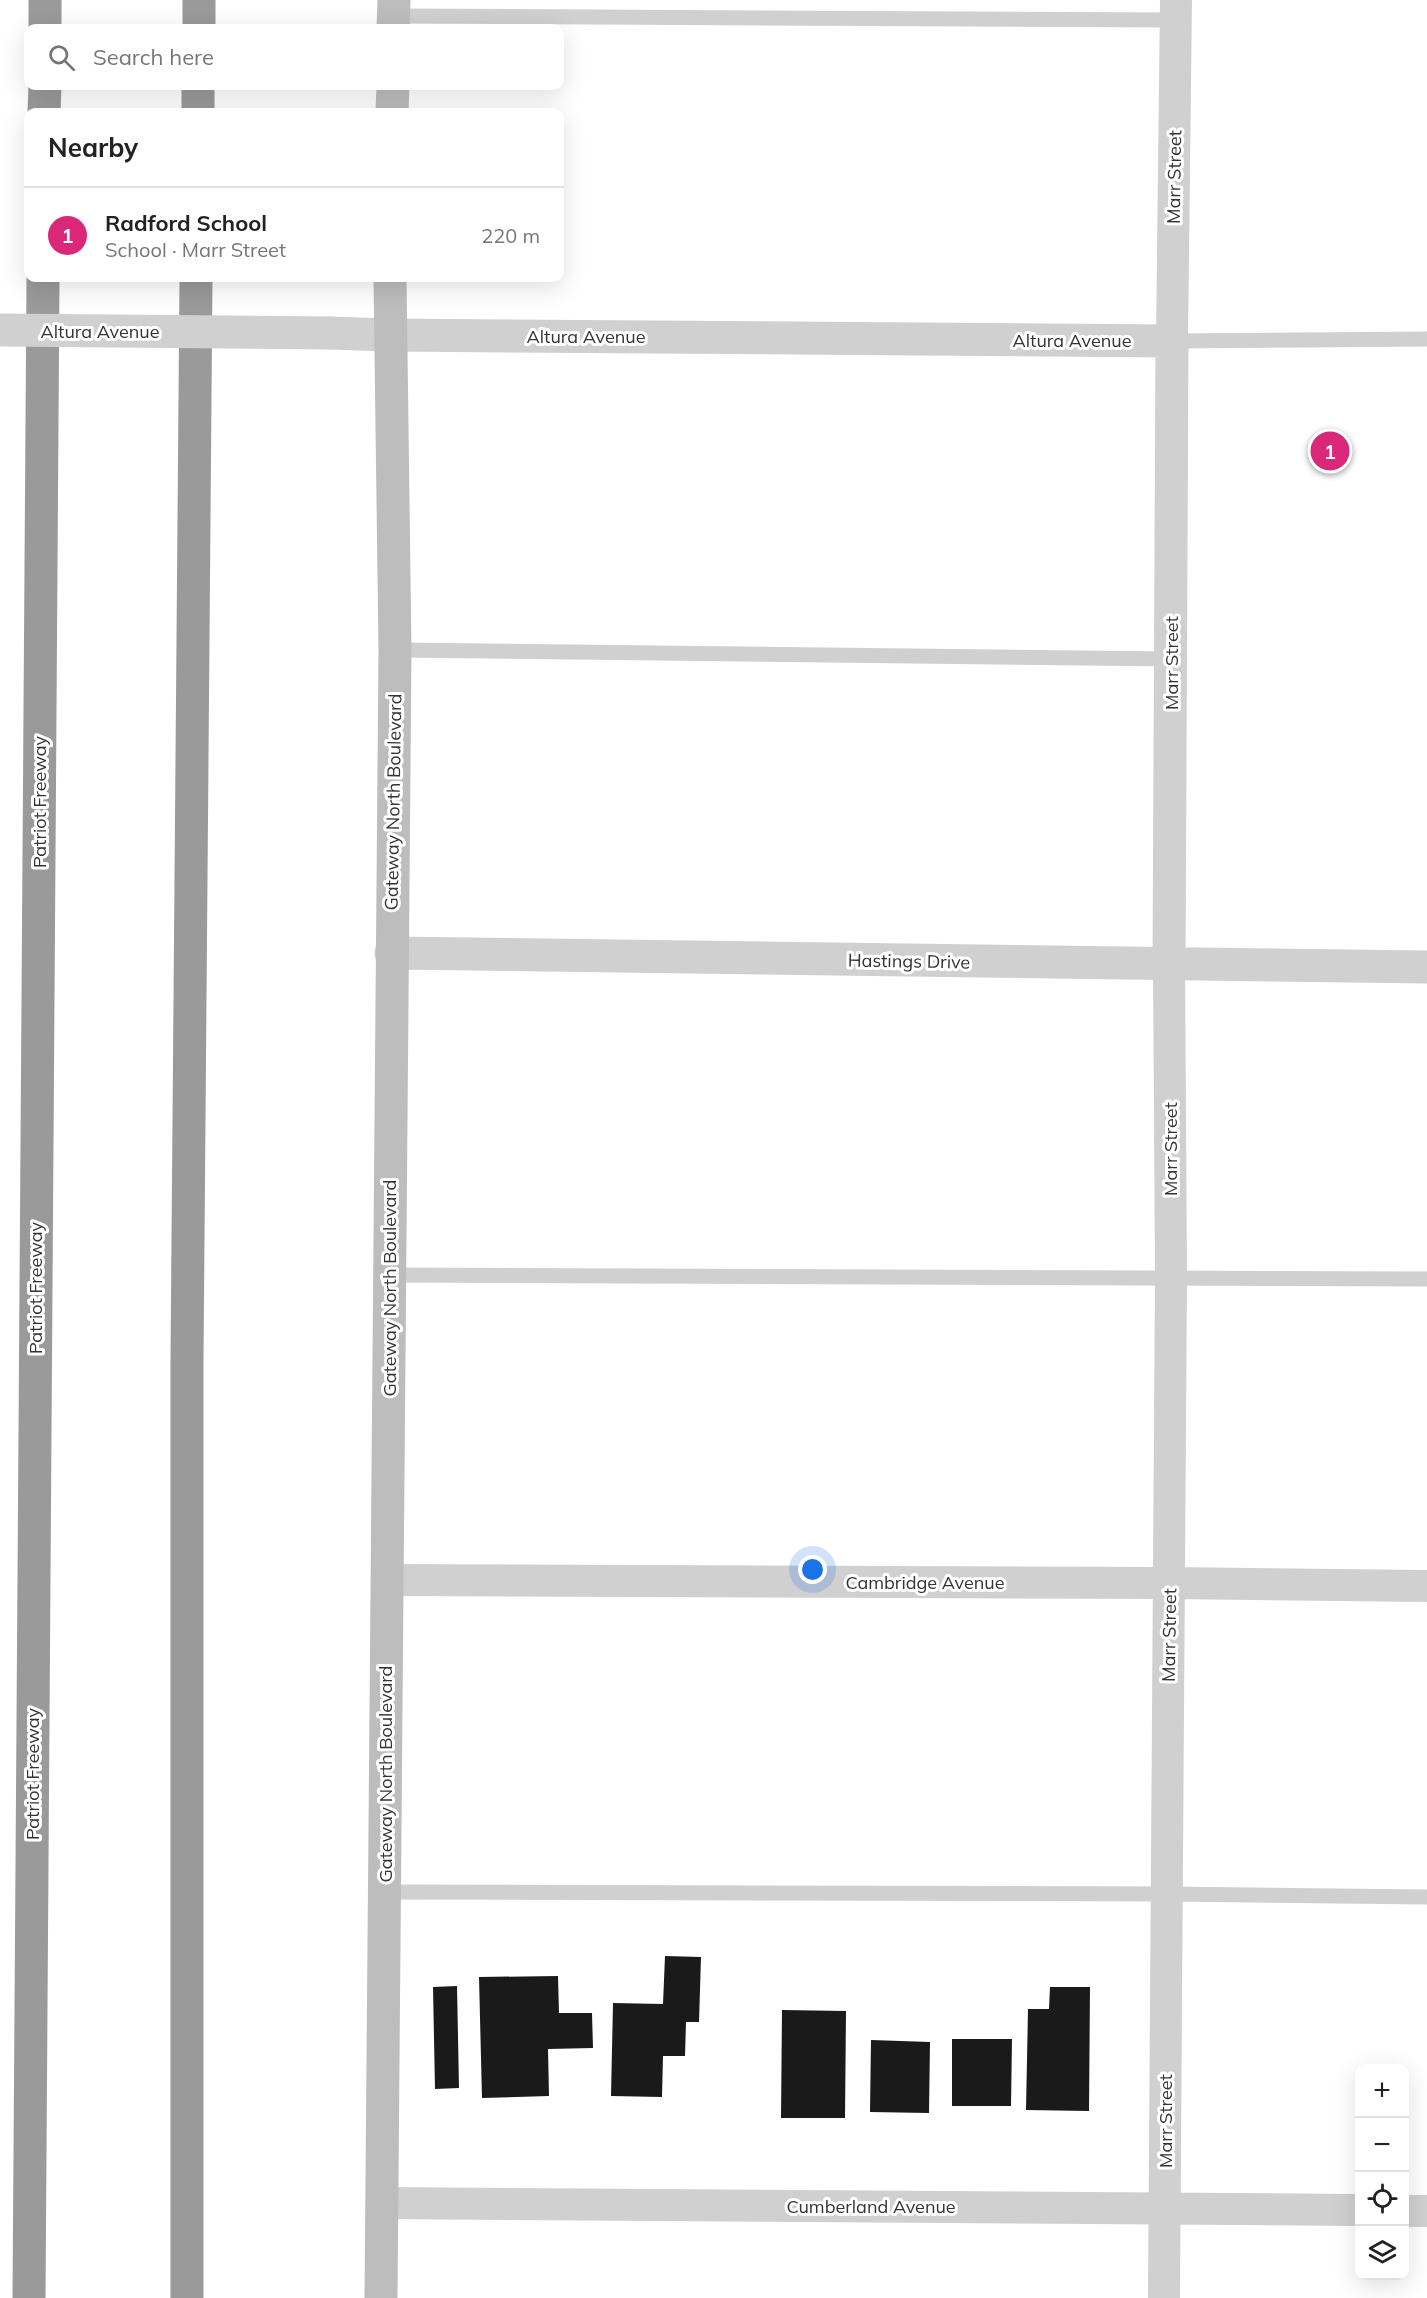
<!DOCTYPE html>
<html lang="en">
<head>
<meta charset="utf-8">
<style>
	:root { --surface:#fff; --page:#f6f6f6; --text:#222; --muted:#767676; --line:#e0e0e0; --accent:#db2777 }
	body { margin:0; font-family:Mulish,sans-serif; background:var(--page); color:var(--text) }
	.controls { position:absolute; right:18px; bottom:18px; display:grid; overflow:hidden; border-radius:12px; box-shadow:0 6px 24px #0002 }
	.controls button { width:54px; height:54px; display:grid; place-items:center; padding:0; border:0; border-bottom:2px solid var(--line); background:var(--surface); color:var(--text); font:30px sans-serif }
	.you { position:absolute; left:813px; top:1570px; width:21px; height:21px; margin:-15px; border:4px solid #fff; border-radius:50%; background:#1a73e8; box-shadow:0 0 0 9px #1a73e833 }
	.badge { display:grid; place-items:center; width:39px; height:39px; border-radius:50%; background:var(--accent); color:#fff; font-size:20px; font-weight:700 }
	.pin { position:absolute; translate:-50% -50%; border:3px solid #fff; box-shadow:0 2px 6px #0006 }
	.list { margin:0; padding:0; list-style:none }
	h2 { display:flex; justify-content:space-between; align-items:center; height:78px; margin:0; padding:0 24px; font-size:26px }
	h2 small { font-size:20px; font-weight:400; color:var(--muted) }
	.list li { display:grid; grid-template-columns:39px 1fr auto; gap:18px; align-items:center; box-sizing:border-box; height:96px; padding:0 24px; border-top:2px solid var(--line) }
	.list b { display:block; font-size:22px; white-space:nowrap }
	.list p { margin:0; font-size:20px; white-space:nowrap; color:var(--muted) }
	.list em { font-size:20px; font-style:normal; color:var(--muted) }
	.icon { flex:none; width:33px; height:33px; fill:none; stroke:currentColor; stroke-width:2; stroke-linecap:round; stroke-linejoin:round }
	.map { position:relative; flex:none; width:1427px; height:2298px; overflow:hidden }
	.search { position:absolute; background:var(--surface); box-shadow:0 6px 24px #0002; left:24px; top:24px; width:540px; height:66px; display:flex; align-items:center; gap:15px; box-sizing:border-box; padding:0 21px; border-radius:12px; color:var(--muted); font-size:22px }
	.panel { position:absolute; background:var(--surface); box-shadow:0 6px 24px #0002; left:24px; top:108px; width:540px; height:174px; border-radius:12px }
	.map>svg:first-child { display:block }
	.building { fill:#1a1a1a }
	.lines { fill:none; stroke-linecap:round; stroke-linejoin:round }
	.service { stroke:#d0d0d0; stroke-width:15 }
	.minor { stroke:#d0d0d0; stroke-width:32 }
	.tertiary { stroke:#d0d0d0; stroke-width:33 }
	.secondary { stroke:#bdbdbd; stroke-width:33 }
	.motorway { stroke:#9a9a9a; stroke-width:33 }
	.tertiary-bridge { stroke:#d0d0d0; stroke-width:33 }
	.labels { text-anchor:middle; dominant-baseline:central; stroke-width:6; stroke-linejoin:round; paint-order:stroke }
	.street-label { font-size:18px; fill:#333; stroke:#fff }
</style>
</head>
<body>
<div class="map">
<svg width="1427" height="2298" viewBox="0 0 1427 2298">
	<rect width="100%" height="100%" fill="#fff"/>
	<path class="building" d="M665,1956l36,1 -2,65h-13l-1,34h-22l-1,41 -51,-1 2,-93 50,1z
		M558,1976l1,37h33l1,35 -45,1 1,47 -67,2 -3,-121z
		M457,1986l2,102 -24,1 -2,-102z
		M1050,1987h40l-1,124 -63,-1 2,-101h21z
		M782,2010l64,1 -1,107h-64z
		M952,2039h60l-1,67h-59z
		M871,2040l59,2 -1,71 -59,-1z"/>
	<g class="lines">
		<path class="service" d="M394,16l782,4
			M1172,341l255,-2
			M395,650l777,9
			M389,1275l1038,4
			M385,1892l781,2 261,3"/>
		<path class="minor" d="M1172,341l4,-341
			M387,1580l782,3 258,3
			M382,2203l978,7
			M1404,2211h23
			M1164,2298l7,-1022 -2,-312"/>
		<path class="tertiary" d="M330,333l59,2 783,6 -3,623
			M391,953l1036,14"/>
		<path class="secondary" d="M393,28l1,-28
			M392,112l1,-26
			M381,2298l14,-1648 -5,-372"/>
		<path class="motorway" d="M45,28v-28
			M199,28v-28
			M44,112l1,-26
			M198,112v-26
			M29,2298l14,-2020
			M187,2298v-938l9,-1082"/>
		<path class="tertiary-bridge" d="M0,330l330,3"/>
	</g>
	<g class="labels">
		<g class="street-label">
			<text transform="translate(1174 177) rotate(-89)">Marr Street</text>
			<text x="100" y="331">Altura Avenue</text>
			<text x="586" y="336">Altura Avenue</text>
			<text x="1072" y="340">Altura Avenue</text>
			<text transform="translate(1171 663) rotate(-90)">Marr Street</text>
			<text transform="translate(39 802) rotate(-90)">Patriot Freeway</text>
			<text transform="translate(393 802) rotate(-89)">Gateway North Boulevard</text>
			<text transform="translate(909 961) rotate(1)">Hastings Drive</text>
			<text transform="translate(1170 1149) rotate(-90)">Marr Street</text>
			<text transform="translate(35 1288) rotate(-90)">Patriot Freeway</text>
			<text transform="translate(389 1288) rotate(-90)">Gateway North Boulevard</text>
			<text x="925" y="1582">Cambridge Avenue</text>
			<text transform="translate(1169 1635) rotate(-89)">Marr Street</text>
			<text transform="translate(32 1774) rotate(-90)">Patriot Freeway</text>
			<text transform="translate(385 1774) rotate(-90)">Gateway North Boulevard</text>
			<text transform="translate(1165 2121) rotate(-90)">Marr Street</text>
			<text x="871" y="2206">Cumberland Avenue</text>
		</g>
	</g>
</svg>
<div class="controls">
<button>+</button>
<button>−</button>
<button><svg class="icon" aria-label="locate" viewBox="0 0 24 24"><circle cx="12" cy="12" r="6"/><path d="M12 2v4M12 18v4M2 12h4M18 12h4"/></svg></button>
<button><svg class="icon" aria-label="layers" viewBox="0 0 24 24"><path d="M12 4l9 5-9 5-9-5zM3 14l9 5 9-5"/></svg></button>
</div>
<div class="you"></div>
<div class="pin badge" style="left:1330px;top:451px">1</div>
<div class="search"><svg class="icon" aria-label="search" viewBox="0 0 24 24"><circle cx="10" cy="10" r="6"/><path d="M15 15l6 6"/></svg>Search here</div>
<section class="panel">
<h2>Nearby<small></small></h2>
<ul class="list">
<li><span class="badge">1</span><div><b>Radford School</b><p>School · Marr Street</p></div><em>220 m</em></li>
</ul>
</section>
</div>
</body>
</html>
